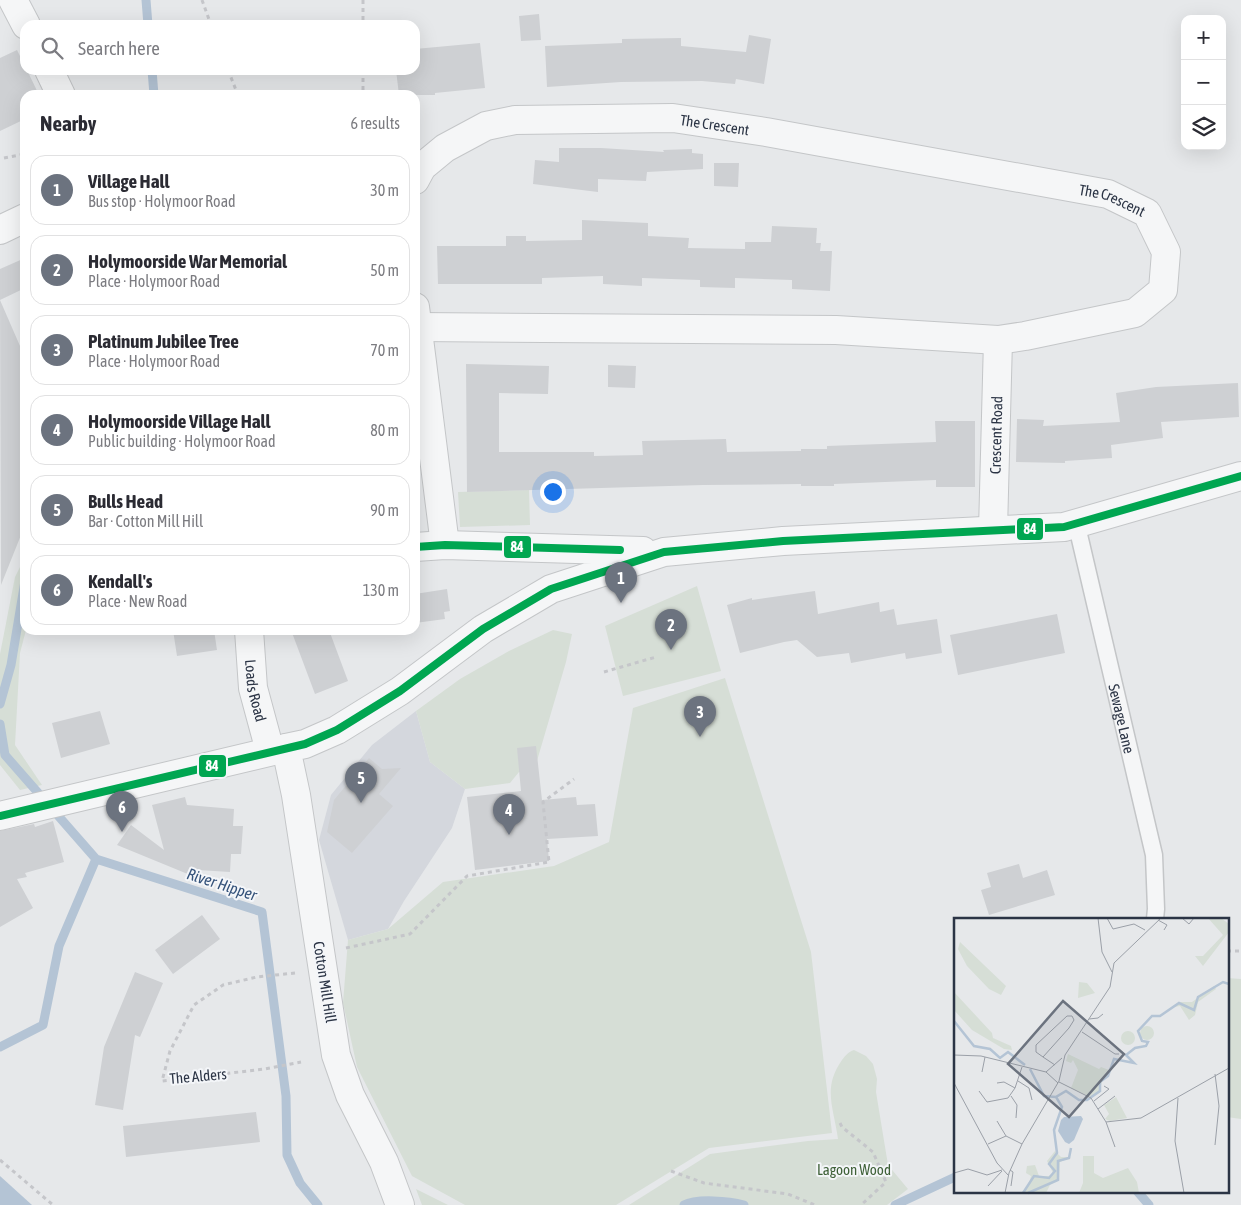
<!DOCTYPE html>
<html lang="en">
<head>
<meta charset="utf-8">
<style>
	:root { --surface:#fff; --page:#f7f7f7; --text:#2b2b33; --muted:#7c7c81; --line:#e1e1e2; --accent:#6c737f }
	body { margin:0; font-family:"Asap Condensed",sans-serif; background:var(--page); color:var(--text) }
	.controls { position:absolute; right:15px; top:15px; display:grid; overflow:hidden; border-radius:10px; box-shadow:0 5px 20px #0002 }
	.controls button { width:45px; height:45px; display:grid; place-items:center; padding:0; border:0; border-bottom:1px solid var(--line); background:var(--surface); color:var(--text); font:25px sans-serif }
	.you { position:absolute; left:552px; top:491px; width:18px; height:18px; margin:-12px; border:4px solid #fff; border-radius:50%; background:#1a73e8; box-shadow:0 0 0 8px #1a73e833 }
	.badge { display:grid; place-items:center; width:32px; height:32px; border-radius:50%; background:var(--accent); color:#fff; font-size:16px; font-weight:700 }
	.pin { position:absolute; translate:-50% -41px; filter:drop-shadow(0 1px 2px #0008) }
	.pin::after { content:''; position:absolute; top:26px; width:18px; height:15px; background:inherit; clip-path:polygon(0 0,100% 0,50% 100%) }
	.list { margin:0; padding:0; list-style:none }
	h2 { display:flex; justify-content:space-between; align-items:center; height:65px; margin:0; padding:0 20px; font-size:21px }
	h2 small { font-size:16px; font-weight:400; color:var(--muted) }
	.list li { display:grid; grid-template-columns:32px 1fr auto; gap:15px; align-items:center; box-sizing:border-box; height:70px; margin:0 10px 10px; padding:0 10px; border:1px solid var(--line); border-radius:15px }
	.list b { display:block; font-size:19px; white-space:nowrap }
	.list p { margin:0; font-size:16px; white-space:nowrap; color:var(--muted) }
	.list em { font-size:16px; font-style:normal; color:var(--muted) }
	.icon { flex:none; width:28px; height:28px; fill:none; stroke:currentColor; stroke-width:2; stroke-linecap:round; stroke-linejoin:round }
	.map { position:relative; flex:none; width:1241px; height:1205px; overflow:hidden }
	.search { position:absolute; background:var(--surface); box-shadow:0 5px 20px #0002; left:20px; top:20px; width:400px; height:55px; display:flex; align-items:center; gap:12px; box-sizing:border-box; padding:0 18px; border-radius:15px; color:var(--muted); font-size:19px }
	.panel { position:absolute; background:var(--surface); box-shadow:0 5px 20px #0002; left:20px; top:90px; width:400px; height:545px; border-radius:15px }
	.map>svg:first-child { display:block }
	.built { fill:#d4d7dd }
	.green { fill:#d6ded6 }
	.water { fill:#b4c4d5 }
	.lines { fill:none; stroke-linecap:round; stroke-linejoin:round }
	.stream { stroke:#b4c4d5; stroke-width:9 }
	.building { fill:#ced0d3 }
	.service-casing { stroke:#c4c6c8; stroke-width:19 }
	.minor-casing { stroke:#c4c6c8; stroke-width:30 }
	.tertiary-casing { stroke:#c4c6c8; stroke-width:30 }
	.path { stroke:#c5c6ca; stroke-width:3; stroke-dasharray:4 4; stroke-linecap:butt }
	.service { stroke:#f5f6f7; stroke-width:16 }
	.minor { stroke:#f5f6f7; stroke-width:28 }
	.tertiary { stroke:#f5f6f7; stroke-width:28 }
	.bus-1-casing { stroke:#f4f6f9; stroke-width:11 }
	.bus-1 { stroke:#00a651; stroke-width:8 }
	.labels { text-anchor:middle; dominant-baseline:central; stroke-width:4; stroke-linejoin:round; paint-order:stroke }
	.street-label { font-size:15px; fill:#2b3445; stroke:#f4f6f9 }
	.park-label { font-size:15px; fill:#3f6138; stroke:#f4f6f9 }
	.water-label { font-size:16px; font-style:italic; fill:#34527a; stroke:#f4f6f9 }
	.inset-river { fill:none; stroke:#b4c4d5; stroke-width:2.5 }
	.inset-road { fill:none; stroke:#9ba0a8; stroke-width:1 }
	.view { fill:#6c737f; fill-opacity:0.15; stroke:#6c737f; stroke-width:2.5 }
	.inset-edge { fill:none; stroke:#2b3445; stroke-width:2.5 }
	.line-badge { stroke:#f4f6f9; stroke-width:2 }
	.badge-label { font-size:14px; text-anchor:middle; font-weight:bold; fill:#fff }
</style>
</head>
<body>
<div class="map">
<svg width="1241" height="1205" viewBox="0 0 1241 1205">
	<rect width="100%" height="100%" fill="#e6e8ea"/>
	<path class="built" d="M416,711l14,51 35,27 -13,39 -48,73 -16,28 -40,11 -29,-100 12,-45 41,-50z"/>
	<path class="green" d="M529,490l1,35 -70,2 -2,-35z
		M25,557l1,73 -6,23 -5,92 27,40 -22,5 -20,-25v-111l15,-77z
		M697,586l24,85 -98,25 -18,-70z
		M553,630l19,4 -6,28 -32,109 -15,1 -9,11 -45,6 -35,-27 -14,-51 44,-32 49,-28z
		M725,678l86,274 21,181 -123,15 -93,57h-151l-53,-29 -55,-109 -14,-64 5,-63 40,-11 55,-47 111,-16 55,-24 24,-134z
		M1227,978l14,1v140l-14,-2z
		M854,1050l12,6 7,8 4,15 -1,13 12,73 20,24 -21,16h-258l81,-51 98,-13 30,-2c-4,-31 -16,-51 4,-79 4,-5 6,-8 12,-10z
		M416,1189l32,16h-26z"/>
	<path class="water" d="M0,1176l32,29h-32z"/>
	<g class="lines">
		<path class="stream" d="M146,0l2,25
			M152,70l2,25
			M0,704l11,-39 14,-84
			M0,724l5,31 91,104
			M0,1047l43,-22 16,-79 37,-87 166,53 24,184 1,59 13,28 18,22
			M1137,1191l12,14
			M684,1205c13,-7 45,-4 60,0
			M895,1205l60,-28"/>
	</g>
	<path class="building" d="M539,14l2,26 -20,1 -2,-25z
		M749,35l22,4 -7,45 -28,-5 -1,5 -33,-3 -81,1 -74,5 -2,-41 77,-3v-4l59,-1v8l65,6z
		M480,43l5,45 -50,5v2h-36l-3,-25h19v-21z
		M17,50l8,16v4h2l12,25h-14v24l-25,12v-73z
		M559,148h42l63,4 -1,-2 29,-1v4l11,1v15l-56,3 -1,9 -48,-2v13l-65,-8 2,-24 24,2z
		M714,163h25l-1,24 -24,-1z
		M582,220l66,3v13l41,2 -1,10 57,1v-7h26l1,-16 45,2 -1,15h5l-1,8h12l-2,40 -38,-2v-9l-57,-2v10l-35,-1v-7l-58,-2v8l-39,-2v-8l-61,2v6h-104l-1,-38h69v-10h20v5l56,-1z
		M25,258v30l-25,12v-31z
		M0,300l20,46h5v179l-24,60z
		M466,364l83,2 -1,28 -49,-1v59h95v4l49,-1 -1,-14 84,-2 1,13 74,-1v-2h26v-3l109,-4 -1,-21h40v66h-39v-7l-102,4v2h-33v-2l-98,1 -236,7z
		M608,365l28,1 -1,22 -27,-1z
		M1238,383l1,34 -78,5 2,16 -52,7 1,13 -47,3v2l-49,-1 1,-43 27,1 -1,6 77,-4 -4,-29 40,-6z
		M447,589l3,22 -6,1 1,7 -30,4v-29z
		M815,591l3,23 61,-12 1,10 14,-3 3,16 40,-6 5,34 -36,6 -1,-6 -54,10 -2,-10 -32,4 -20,-17 -13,2 -44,11 -13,-48 25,-7v2z
		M1057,614l8,39 -107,22 -8,-40z
		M173,630h41l3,20 -40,6z
		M291,630h38l19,51 -33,13z
		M100,711l10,33 -49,14 -9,-35z
		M536,746l6,54 34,-3 1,8 18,-1 3,32 -51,3 2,22 -74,9 -8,-73 54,-6 -4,-43z
		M369,758l13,11 19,-1 -22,26 14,12 -41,47 -25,-21 7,-32z
		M185,797l2,8 47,4 -1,17h10l-2,28h-10l-1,18 -32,-2 -3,7 -78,-32 14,-20 33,25 -12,-45z
		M53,821l11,41 -39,11 2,4 -10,2 16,29 -33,19v-96l34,-7 1,3z
		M1019,864l4,14 24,-8 8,25 -66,20 -8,-25 10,-3 -4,-14z
		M202,915l18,24 -47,35 -18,-24z
		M135,972l28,11 -23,54 -5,-2 -12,75 -28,-5 9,-58z
		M256,1112l4,30 -134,15 -3,-31z"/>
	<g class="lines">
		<g class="service-casing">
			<g id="service">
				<path id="s1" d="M1076,522l78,333 2,54 -1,10"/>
			</g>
		</g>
		<g class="minor-casing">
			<g id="minor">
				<path id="s2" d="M415,180l7,-13 23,-19 41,-22 29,-6 158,-2 93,14 342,62 39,19 19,39 -3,38 -28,23 -110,23 -27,4 -162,-10 -419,-3"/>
				<path d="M0,230l25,-12"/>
				<path d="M415,307l30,238"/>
				<path id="s3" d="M993,530l5,-190"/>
				<path id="s4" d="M249,630l4,58 17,63"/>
				<path d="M0,816l286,-68"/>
			</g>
		</g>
		<g class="tertiary-casing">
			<path id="tertiary" d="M13,0l13,25
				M49,70l12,25
				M415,547l30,-2 198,6
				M400,1205l-16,-43 -34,-67 -14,-40 -40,-260 -10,-47 19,-4 32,-14 63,-39 83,-62 68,-40 113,-37 119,-11 281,-14 177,-51"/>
		</g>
		<path class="path" d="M202,0l9,25
			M363,0v25
			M228,70l10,25
			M363,70v25
			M4,158l21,-4
			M604,672l52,-15
			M346,948l64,-14 57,-58 82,-14 -6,-60 31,-23
			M1227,951h14
			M295,973l-38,4 -34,8 -29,20 -24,46 -8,30 103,-12 36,-7
			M840,1123l2,4 31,25 13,30 -25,23
			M0,1160l53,45
			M671,1171l33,12 84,11 27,11"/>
		<use href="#service" class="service"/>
		<use href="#minor" class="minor"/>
		<use href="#tertiary" class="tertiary"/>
		<g class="bus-1-casing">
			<path id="bus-1" d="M415,547l30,-2 175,5
				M0,816l305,-72 32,-14 63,-39 83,-62 68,-40 113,-37 119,-11 281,-14 177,-51"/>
		</g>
		<use href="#bus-1" class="bus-1"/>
	</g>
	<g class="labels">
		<g class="street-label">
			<text stroke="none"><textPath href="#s2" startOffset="321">The Crescent</textPath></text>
			<text stroke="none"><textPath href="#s2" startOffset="726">The Crescent</textPath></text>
			<text stroke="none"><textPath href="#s3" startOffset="95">Crescent Road</textPath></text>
			<text stroke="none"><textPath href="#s4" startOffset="61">Loads Road</textPath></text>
			<text stroke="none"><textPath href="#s1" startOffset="202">Sewage Lane</textPath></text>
			<text transform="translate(325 982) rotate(81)">Cotton Mill Hill</text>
			<text transform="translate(198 1076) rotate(-5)">The Alders</text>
		</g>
		<g class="park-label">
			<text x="854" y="1169">Lagoon Wood</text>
		</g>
		<g class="water-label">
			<text transform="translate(222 884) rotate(18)">River Hipper</text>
		</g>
	</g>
	<g transform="translate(954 918)">
		<rect width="275" height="275" fill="#e6e8ea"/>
		<path d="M254,0h13l8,6v8l-26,34 -8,-10h8l20,-21zM6,24l46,44 -5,9 -12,-6 -22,-23 -9,-17zM125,64l8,1 8,10 -17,5zM260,68l2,3 -18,13 -3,13 -6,5 -9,-14 -6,1 7,-5h11zM0,74l38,41 1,5 18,8 1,4 -8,-1 -32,-19 -18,-20zM186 115a7 7 0 1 1 14 0a7 7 0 1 1-14 0ZM167 120a7 7 0 1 1 14 0a7 7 0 1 1-14 0ZM114,136l31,15 2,-2 8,3 -1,6 -6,5 -2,10 -9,6 -20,-9 7,-18 -5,-10 -2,3 -5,-2zM162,179l11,21 -17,3 -5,-2 4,-5 -5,-9zM101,233l6,6h10l-11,5 -1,18 -9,5 -4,8h-25l7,-6 3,-11 -5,-3 1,-7 8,-1 4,11h10l4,-3 -6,-12zM129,238h11v17l9,5 25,-10 9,14 2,11h-60l4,-10z" fill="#d6ded6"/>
		<path d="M127,198l2,3 -9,21 -5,4 -4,-2 -7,-11 3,-11 3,-3z" fill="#b4c4d5"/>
		<path class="inset-river" d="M0,103l20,25 16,3 10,9 8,-6 17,13M76,151l14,27 12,1M69,275l11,-17 15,2 6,-7 -6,-7 8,-11 -3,-23 8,-23 -6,-10 10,-6 13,9h8l13,-9v-9l8,-6 6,-17 20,4 -8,-8 9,-7 11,-2 2,-4 -6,-1 -4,-10 14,-15h8l19,-13 15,7 4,-13 25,-15 6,2M74,275l30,-13v-19l11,-3 2,-10"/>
		<path class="inset-road" d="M144,0l4,34 10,20M153,0l6,11 21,-5 11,6M228,0l7,6 5,-6M204,2l9,5 -3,5M135,101l9,-1 5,-4M128,114l33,22h4M0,137l27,1 65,16 12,11M89,139l26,-29 5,-8 -2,-4h-5l-31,29v7l7,5 12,8M28,154l3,-15M92,154l16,-14M261,156l4,32 -4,39M64,163l11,7 3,12M105,164l32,16 15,24M0,165l43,80 11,12M43,165l7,-1 11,6M25,173l8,11 21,-4 7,-10 7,-21M57,178l6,9 -1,13M224,180l-3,43 9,52M140,183l15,-12 -5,-3M144,191l17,-13M43,203l9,15 16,8M152,204l35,-4 88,-50M152,204l9,25M34,226l18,-8M56,252l3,2 -2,14M0,255l14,-4 19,6 15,-5M34,268l14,-15M51,275l4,-20 13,-29 37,-63 6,-26 45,-68 4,-24 47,-45"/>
		<path class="view" d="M109,83l61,53 -55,63 -61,-53z"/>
		<rect width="275" height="275" class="inset-edge"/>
	</g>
	<g class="line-badge">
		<rect x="1016" y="517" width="28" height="24" rx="5" fill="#00a651"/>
		<rect x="503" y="535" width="29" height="24" rx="5" fill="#00a651"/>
		<rect x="198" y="754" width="29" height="24" rx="5" fill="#00a651"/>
	</g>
	<g class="badge-label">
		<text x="1030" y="534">84</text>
		<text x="517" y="552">84</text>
		<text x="212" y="771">84</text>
	</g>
</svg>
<div class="controls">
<button>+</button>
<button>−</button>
<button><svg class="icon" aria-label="layers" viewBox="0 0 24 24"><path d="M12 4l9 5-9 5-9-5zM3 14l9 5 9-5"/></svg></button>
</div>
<div class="you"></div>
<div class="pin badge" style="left:621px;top:603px">1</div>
<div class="pin badge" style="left:671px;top:650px">2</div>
<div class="pin badge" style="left:700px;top:737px">3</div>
<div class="pin badge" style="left:509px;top:835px">4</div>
<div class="pin badge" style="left:361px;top:803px">5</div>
<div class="pin badge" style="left:122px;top:832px">6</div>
<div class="search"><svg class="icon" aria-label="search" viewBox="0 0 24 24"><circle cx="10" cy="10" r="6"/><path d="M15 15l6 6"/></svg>Search here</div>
<section class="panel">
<h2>Nearby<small>6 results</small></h2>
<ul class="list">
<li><span class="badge">1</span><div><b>Village Hall</b><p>Bus stop · Holymoor Road</p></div><em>30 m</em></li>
<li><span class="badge">2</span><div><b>Holymoorside War Memorial</b><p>Place · Holymoor Road</p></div><em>50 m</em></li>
<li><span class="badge">3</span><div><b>Platinum Jubilee Tree</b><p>Place · Holymoor Road</p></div><em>70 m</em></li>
<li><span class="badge">4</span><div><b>Holymoorside Village Hall</b><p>Public building · Holymoor Road</p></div><em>80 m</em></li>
<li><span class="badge">5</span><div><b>Bulls Head</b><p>Bar · Cotton Mill Hill</p></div><em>90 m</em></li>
<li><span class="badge">6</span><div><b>Kendall's</b><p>Place · New Road</p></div><em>130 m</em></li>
</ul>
</section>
</div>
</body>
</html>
